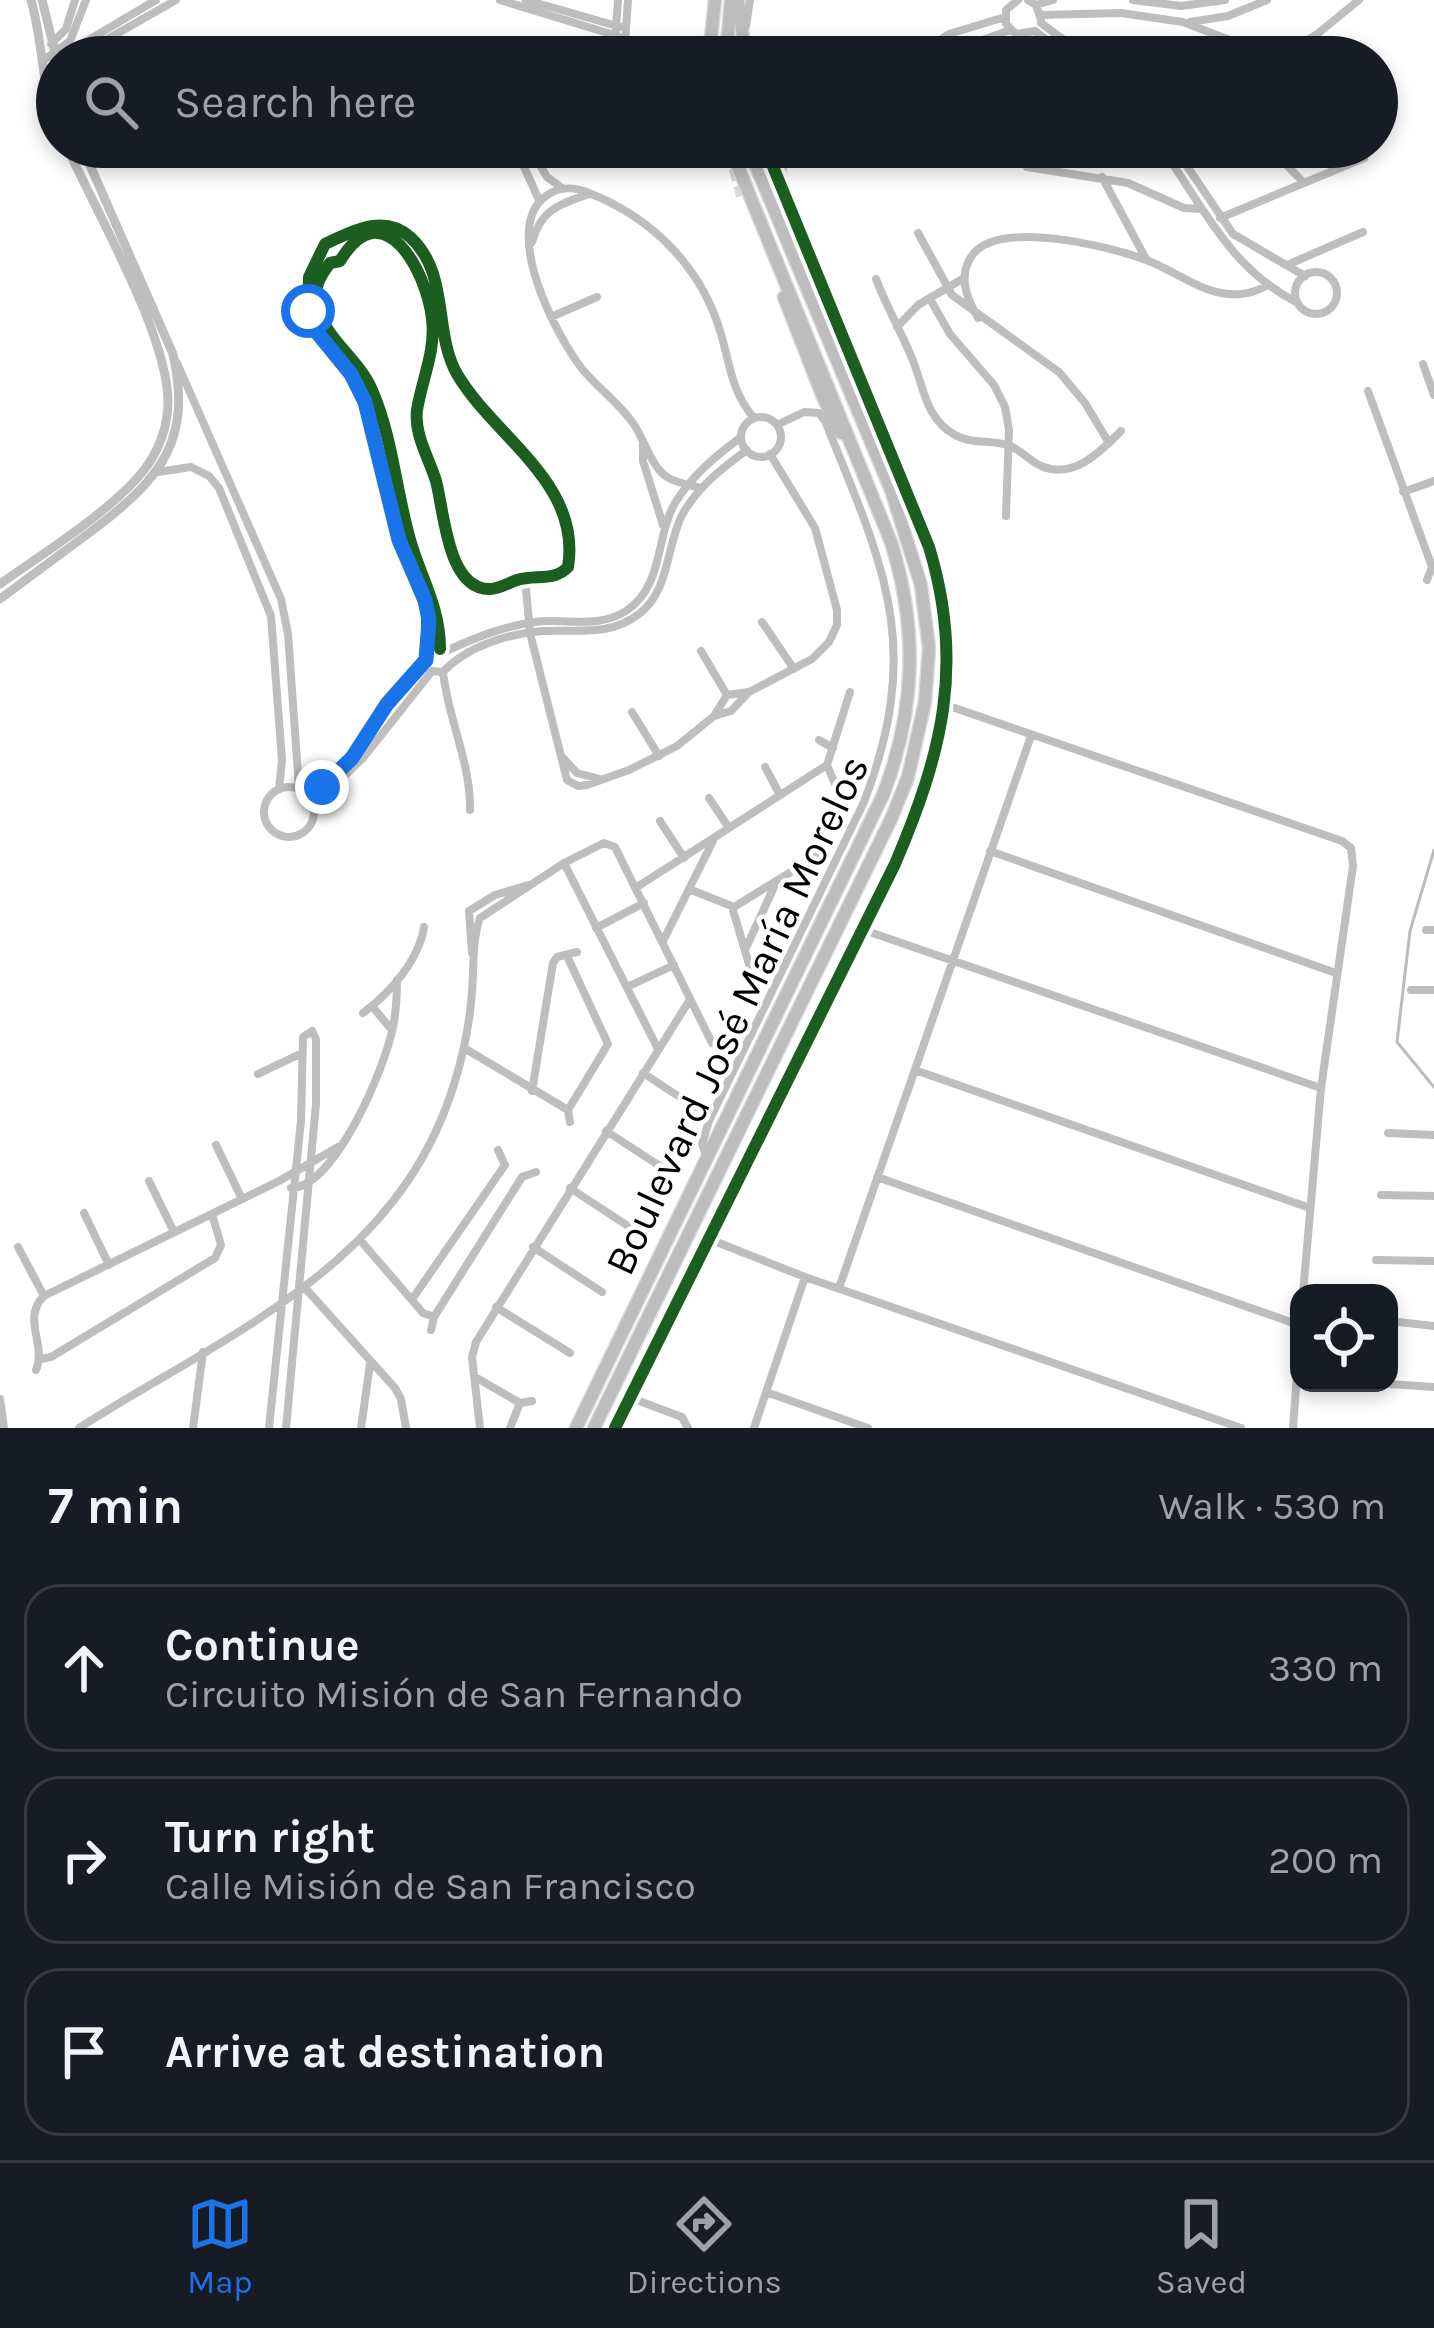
<!DOCTYPE html>
<html lang="en">
<head>
<meta charset="utf-8">
<style>
	:root { --surface:#171b24; --page:#20242c; --text:#f1f3f6; --muted:#9ea1a6; --line:#363941; --accent:#1a73e8 }
	body { margin:0; font-family:Karla,sans-serif; background:var(--page); color:var(--text) }
	.controls { position:absolute; right:36px; bottom:36px; display:grid; overflow:hidden; border-radius:24px; box-shadow:0 6px 18px #0003 }
	.controls button { width:108px; height:108px; display:grid; place-items:center; padding:0; border:0; border-bottom:3px solid var(--line); background:var(--surface); color:var(--text); font:60px sans-serif }
	.stop { position:absolute; width:36px; height:36px; margin:-27px; border:9px solid #1a73e8; border-radius:50%; background:#fff }
	.stop.end { background:#1a73e8; border-color:#fff; box-shadow:0 3px 12px #0008 }
	.list { margin:0; padding:0; list-style:none }
	h2 { display:flex; justify-content:space-between; align-items:center; height:156px; margin:0; padding:0 48px; font-size:51px }
	h2 small { font-size:39px; font-weight:400; color:var(--muted) }
	.list li { display:grid; grid-template-columns:78px 1fr auto; gap:36px; align-items:center; box-sizing:border-box; height:168px; margin:0 24px 24px; padding:0 24px; border:3px solid var(--line); border-radius:36px }
	.list b { display:block; font-size:45px; white-space:nowrap }
	.list p { margin:0; font-size:39px; white-space:nowrap; color:var(--muted) }
	.list em { font-size:39px; font-style:normal; color:var(--muted) }
	.icon { flex:none; width:66px; height:66px; fill:none; stroke:currentColor; stroke-width:2; stroke-linecap:round; stroke-linejoin:round }
	.map { position:relative; flex:none; width:1434px; height:1428px; overflow:hidden }
	.search { position:absolute; background:var(--surface); box-shadow:0 6px 18px #0003; left:36px; right:36px; top:36px; height:132px; display:flex; align-items:center; gap:30px; box-sizing:border-box; padding:0 42px; border-radius:66px; color:var(--muted); font-size:45px }
	.sheet { height:732px; background:var(--surface) }
	nav { display:flex; justify-content:space-around; align-items:center; box-sizing:border-box; height:168px; border-top:3px solid var(--line); background:var(--surface); font-size:33px; color:var(--muted) }
	nav a { display:grid; justify-items:center; gap:6px }
	nav .on { color:var(--accent) }
	.map>svg:first-child { display:block }
	.lines { fill:none; stroke-linecap:round; stroke-linejoin:round }
	.stream { stroke:#bcbcbc; stroke-width:3 }
	.primary-tunnel { stroke:#d9d9d9; stroke-width:12; stroke-dasharray:12 6; stroke-linecap:butt }
	.primary-casing { stroke:#dbdbdb; stroke-width:15 }
	.minor { stroke:#bebebe; stroke-width:8 }
	.tertiary { stroke:#bebebe; stroke-width:9 }
	.primary { stroke:#bdbdbd; stroke-width:12 }
	.cycleway-casing { stroke:#fff; stroke-width:20 }
	.cycleway { stroke:#1b5e20; stroke-width:12 }
	.route { stroke:#1a73e8; stroke-width:15 }
	.labels { text-anchor:middle; dominant-baseline:central; stroke-width:9; stroke-linejoin:round; paint-order:stroke }
	.street-label { font-size:42px; fill:#000; stroke:#fff }
</style>
</head>
<body>
<div class="map">
<svg width="1434" height="1428" viewBox="0 0 1434 1428">
	<rect width="100%" height="100%" fill="#fff"/>
	<g class="lines">
		<path class="stream" d="M1434,850l-24,81 -13,111 37,45"/>
		<path class="primary-tunnel" d="M730,151l12,45"/>
		<g class="primary-casing">
			<path id="primary" d="M738,0l6,45
				M709,57l6,-57
				M726,57l5,-57
				M819,273l21,79
				M784,297l39,100 18,36
				M576,1428l307,-633c33,-86 35,-166 8,-253l-161,-395
				M594,1428l298,-611 16,-40 17,-75 4,-54 -8,-63 -30,-95 -143,-343"/>
		</g>
		<path class="minor" d="M500,0l124,38
			M526,0l98,28
			M1018,0l-12,10v14l10,10 19,-3
			M1028,0l8,5 5,15
			M1133,0l48,6 44,-6
			M1036,5l17,-5
			M1041,15l80,-2 62,9 91,35
			M1190,22l38,-6 39,-16
			M1041,23l46,34
			M746,26l4,-26
			M1035,31l34,26
			M51,44l15,-15 9,-29
			M60,57l96,-57
			M76,57l100,-57
			M614,57l4,-57
			M624,57l4,-57
			M914,57l35,-23 56,-17
			M936,57l74,-27
			M1280,57l36,-22 43,-35
			M44,60l26,-19 16,-41
			M515,147l24,53
			M529,147l18,30 15,11
			M765,147l56,129
			M1161,147c42,59 69,122 137,156
			M1174,147l59,87 72,42
			M1269,147l34,35
			M1027,167l101,16 56,25 17,1
			M1102,177l44,82
			M782,182l1,-24 6,-11
			M1220,218l144,-60
			M918,233l34,62 107,77 26,31 24,40
			M532,242c10,-34 27,-37 57,-48
			M1287,265l76,-33
			M1295 293a21 21 0 1 1 42 0a21 21 0 1 1-42 0Z
			M876,279c10,26 24,51 35,77 13,29 13,62 44,79 18,10 37,4 55,11 11,4 20,15 31,20 33,14 60,-15 80,-35
			M930,299l20,35 44,51 11,22 4,23 -3,86
			M551,317l46,-20
			M978,318c-11,-19 -20,-41 -7,-61 24,-39 138,-11 175,3 25,9 49,28 75,33 17,3 30,1 45,-7
			M897,327l21,-22 46,-27
			M177,363l104,236 7,35 11,154
			M1423,364l11,31
			M1368,391l64,176
			M741 437a20 20 0 1 1 40 0a20 20 0 1 1-40 0Z
			M643,441v20l20,64
			M158,472l33,-5 18,9 10,12 52,128 11,144 -3,29
			M701,488c-11,-3 -25,-5 -34,-11 -16,-10 -23,-39 -34,-54 -14,-20 -34,-34 -50,-53 -26,-32 -83,-141 -37,-174 13,-10 29,-9 43,-3 64,25 113,75 132,141 9,31 11,59 33,84
			M1403,492l31,-11
			M525,577l5,56 37,147 11,6 9,-1 42,-15 48,-24 37,-30 13,-21 22,-3 63,-33 17,-17 8,-17v-15l-22,-82 -45,-74
			M1427,580l5,-13
			M762,622l32,47
			M446,651c29,-13 57,-25 89,-29 31,-4 63,7 91,-11 38,-25 29,-73 49,-108 17,-28 41,-47 66,-66
			M701,651l26,44
			M427,657v-48l-28,-69 -34,-138 -14,-28 -35,-43 -8,-20 1,-34 16,-33c26,-12 58,-31 85,-7 40,36 23,95 47,137 37,63 125,109 111,193 -14,15 -33,7 -51,13 -9,3 -18,9 -27,9 -43,1 -46,-79 -54,-108 -7,-23 -22,-46 -19,-71 5,-31 19,-59 15,-91 -5,-47 -49,-130 -92,-58l-10,2c-10,13 -17,25 -13,42 7,33 42,54 55,85 21,48 24,103 39,153 11,37 29,65 29,106
			M443,672c5,47 28,91 27,138
			M946,705l396,136 9,7 2,18 -32,222 -18,205
			M632,712l27,44
			M714,716l17,-5 18,-19
			M819,740l14,8
			M563,758l14,15 23,6
			M765,767l15,28
			M264 812a25 25 0 1 1 50 0a25 25 0 1 1-50 0Z
			M309,796c13,-9 27,-18 38,-31 19,-23 69,-117 97,-115
			M709,798l20,30
			M842,800l-15,-35 23,-73
			M314,805l49,-47 69,-87 11,1c23,-25 63,-38 99,-41 35,-2 67,6 97,-17 31,-24 27,-67 43,-99 15,-27 40,-47 65,-65
			M660,821l24,37
			M990,851l346,122
			M564,863l94,186
			M637,887l190,-122
			M689,889l45,18 86,-53
			M732,907l22,74
			M469,911l26,-16 33,-10
			M469,911l3,42
			M596,928l48,-25
			M861,929l460,159
			M1426,930h8
			M663,941l50,-100
			M745,950l29,-63
			M567,956l41,88 -40,66
			M627,987l47,-22
			M1411,990h23
			M372,1006l19,23
			M363,1013c27,-20 56,-53 61,-86
			M464,1048l104,62
			M915,1070l395,138
			M643,1073l52,34
			M258,1074l44,-21
			M532,1091l21,-128 4,-6 20,-5
			M568,1110l2,12
			M606,1131l57,37
			M1388,1133l46,2
			M216,1145l26,54
			M498,1150l7,15
			M706,1155l-4,-11 7,-23 155,-319c60,-157 20,-235 -39,-381l-6,-8 -15,-1 -27,13
			M522,1177l14,-5
			M877,1177l422,148
			M149,1181l25,51
			M291,1188c44,-1 94,-120 102,-161 3,-15 4,-31 4,-47
			M570,1188l61,40
			M1381,1195l53,1
			M84,1213l25,52
			M709,1239l96,38 436,151
			M360,1240l63,73 11,4
			M18,1247l26,49
			M533,1247l69,45
			M1376,1260l58,1
			M839,1288l192,-552
			M306,1289l89,99 6,11 5,29
			M413,1298l92,-133
			M496,1307l74,46
			M1389,1321l45,5
			M431,1330l3,-13 88,-140
			M41,1359l10,-2 164,-99 6,-13 -9,-31
			M36,1370c11,-25 -15,-52 8,-74l235,-115 59,-34
			M475,1377l45,26
			M1374,1383l60,4
			M766,1392l102,36
			M631,1398l51,19 6,11
			M0,1399l4,29
			M520,1403l12,-2
			M79,1428c149,-95 321,-162 376,-347 9,-29 15,-60 17,-90 2,-24 0,-51 8,-73l84,-55 40,-20 11,4 97,196
			M193,1428l10,-76
			M269,1428l32,-307 2,-84 9,-6
			M286,1428l30,-324v-65l-4,-8
			M361,1428l9,-64
			M480,1428l-8,-71 4,-15 213,-341
			M510,1428l10,-25
			M615,1428l280,-564c20,-46 39,-91 48,-140 17,-97 -11,-169 -47,-258 -21,-51 -41,-103 -61,-154
			M754,1428l51,-151
			M1293,1428l6,-81"/>
		<path class="tertiary" d="M31,0c12,41 10,85 26,124
			M42,0l13,52 2,38
			M0,584c42,-30 113,-74 144,-114 15,-19 24,-44 24,-68 0,-67 -72,-190 -101,-255
			M0,599c32,-24 65,-48 97,-72 65,-50 95,-88 76,-173l-91,-207"/>
		<use href="#primary" class="primary"/>
		<g class="cycleway-casing">
			<path id="cycleway" d="M427,657v-48l-28,-69 -34,-138 -14,-28 -35,-43 -8,-20 1,-34 16,-33c26,-12 58,-31 85,-7 40,36 23,95 47,137 37,63 125,109 111,193 -14,15 -33,7 -51,13 -9,3 -18,9 -27,9 -43,1 -46,-79 -54,-108 -7,-23 -22,-46 -19,-71 5,-31 19,-59 15,-91 -5,-47 -49,-130 -92,-58l-10,2c-10,13 -17,25 -13,42 7,33 42,54 55,85 21,48 24,103 39,153 11,37 29,65 29,106
				M615,1428l280,-564c47,-110 70,-199 34,-317l-164,-400"/>
		</g>
		<use href="#cycleway" class="cycleway"/>
	</g>
	<g class="lines">
		<path class="route" d="M308,311l8,20 35,43 14,28 34,138 26,60 4,20 -3,40 -39,44 -35,54 -30,29"/>
	</g>
	<g class="labels">
		<g class="street-label">
			<text transform="translate(737 1015) rotate(-65)">Boulevard José María Morelos</text>
		</g>
	</g>
</svg>
<div class="controls">
<button><svg class="icon" aria-label="locate" viewBox="0 0 24 24"><circle cx="12" cy="12" r="6"/><path d="M12 2v4M12 18v4M2 12h4M18 12h4"/></svg></button>
</div>
<div class="stop" style="left:308px;top:311px"></div>
<div class="stop end" style="left:322px;top:787px"></div>
<div class="search"><svg class="icon" aria-label="search" viewBox="0 0 24 24"><circle cx="10" cy="10" r="6"/><path d="M15 15l6 6"/></svg>Search here</div>
</div>
<section class="sheet">
<h2>7 min<small>Walk · 530 m</small></h2>
<ul class="list">
<li><svg class="icon" aria-label="ahead" viewBox="0 0 24 24"><path d="M12 20V5M6 11l6-6 6 6"/></svg><div><b>Continue</b><p>Circuito Misión de San Fernando</p></div><em>330 m</em></li>
<li><svg class="icon" aria-label="right" viewBox="0 0 24 24"><path d="M7 20v-9h11M14 6l5 5-5 5"/></svg><div><b>Turn right</b><p>Calle Misión de San Francisco</p></div><em>200 m</em></li>
<li><svg class="icon" aria-label="arrive" viewBox="0 0 24 24"><path d="M6 21V4h12l-3 4 3 4H6"/></svg><div><b>Arrive at destination</b></div></li>
</ul>
</section>
<nav>
<a class="on"><svg class="icon" aria-label="map" viewBox="0 0 24 24"><path d="M3 6l6-2 6 2 6-2v14l-6 2-6-2-6 2zM9 4v14M15 6v14"/></svg>Map</a>
<a><svg class="icon" aria-label="directions" viewBox="0 0 24 24"><path d="M12 3l9 9-9 9-9-9zM9 14v-3h6M13 9l2 2-2 2"/></svg>Directions</a>
<a><svg class="icon" aria-label="saved" viewBox="0 0 24 24"><path d="M7 4h10v16l-5-4-5 4z"/></svg>Saved</a>
</nav>
</body>
</html>
